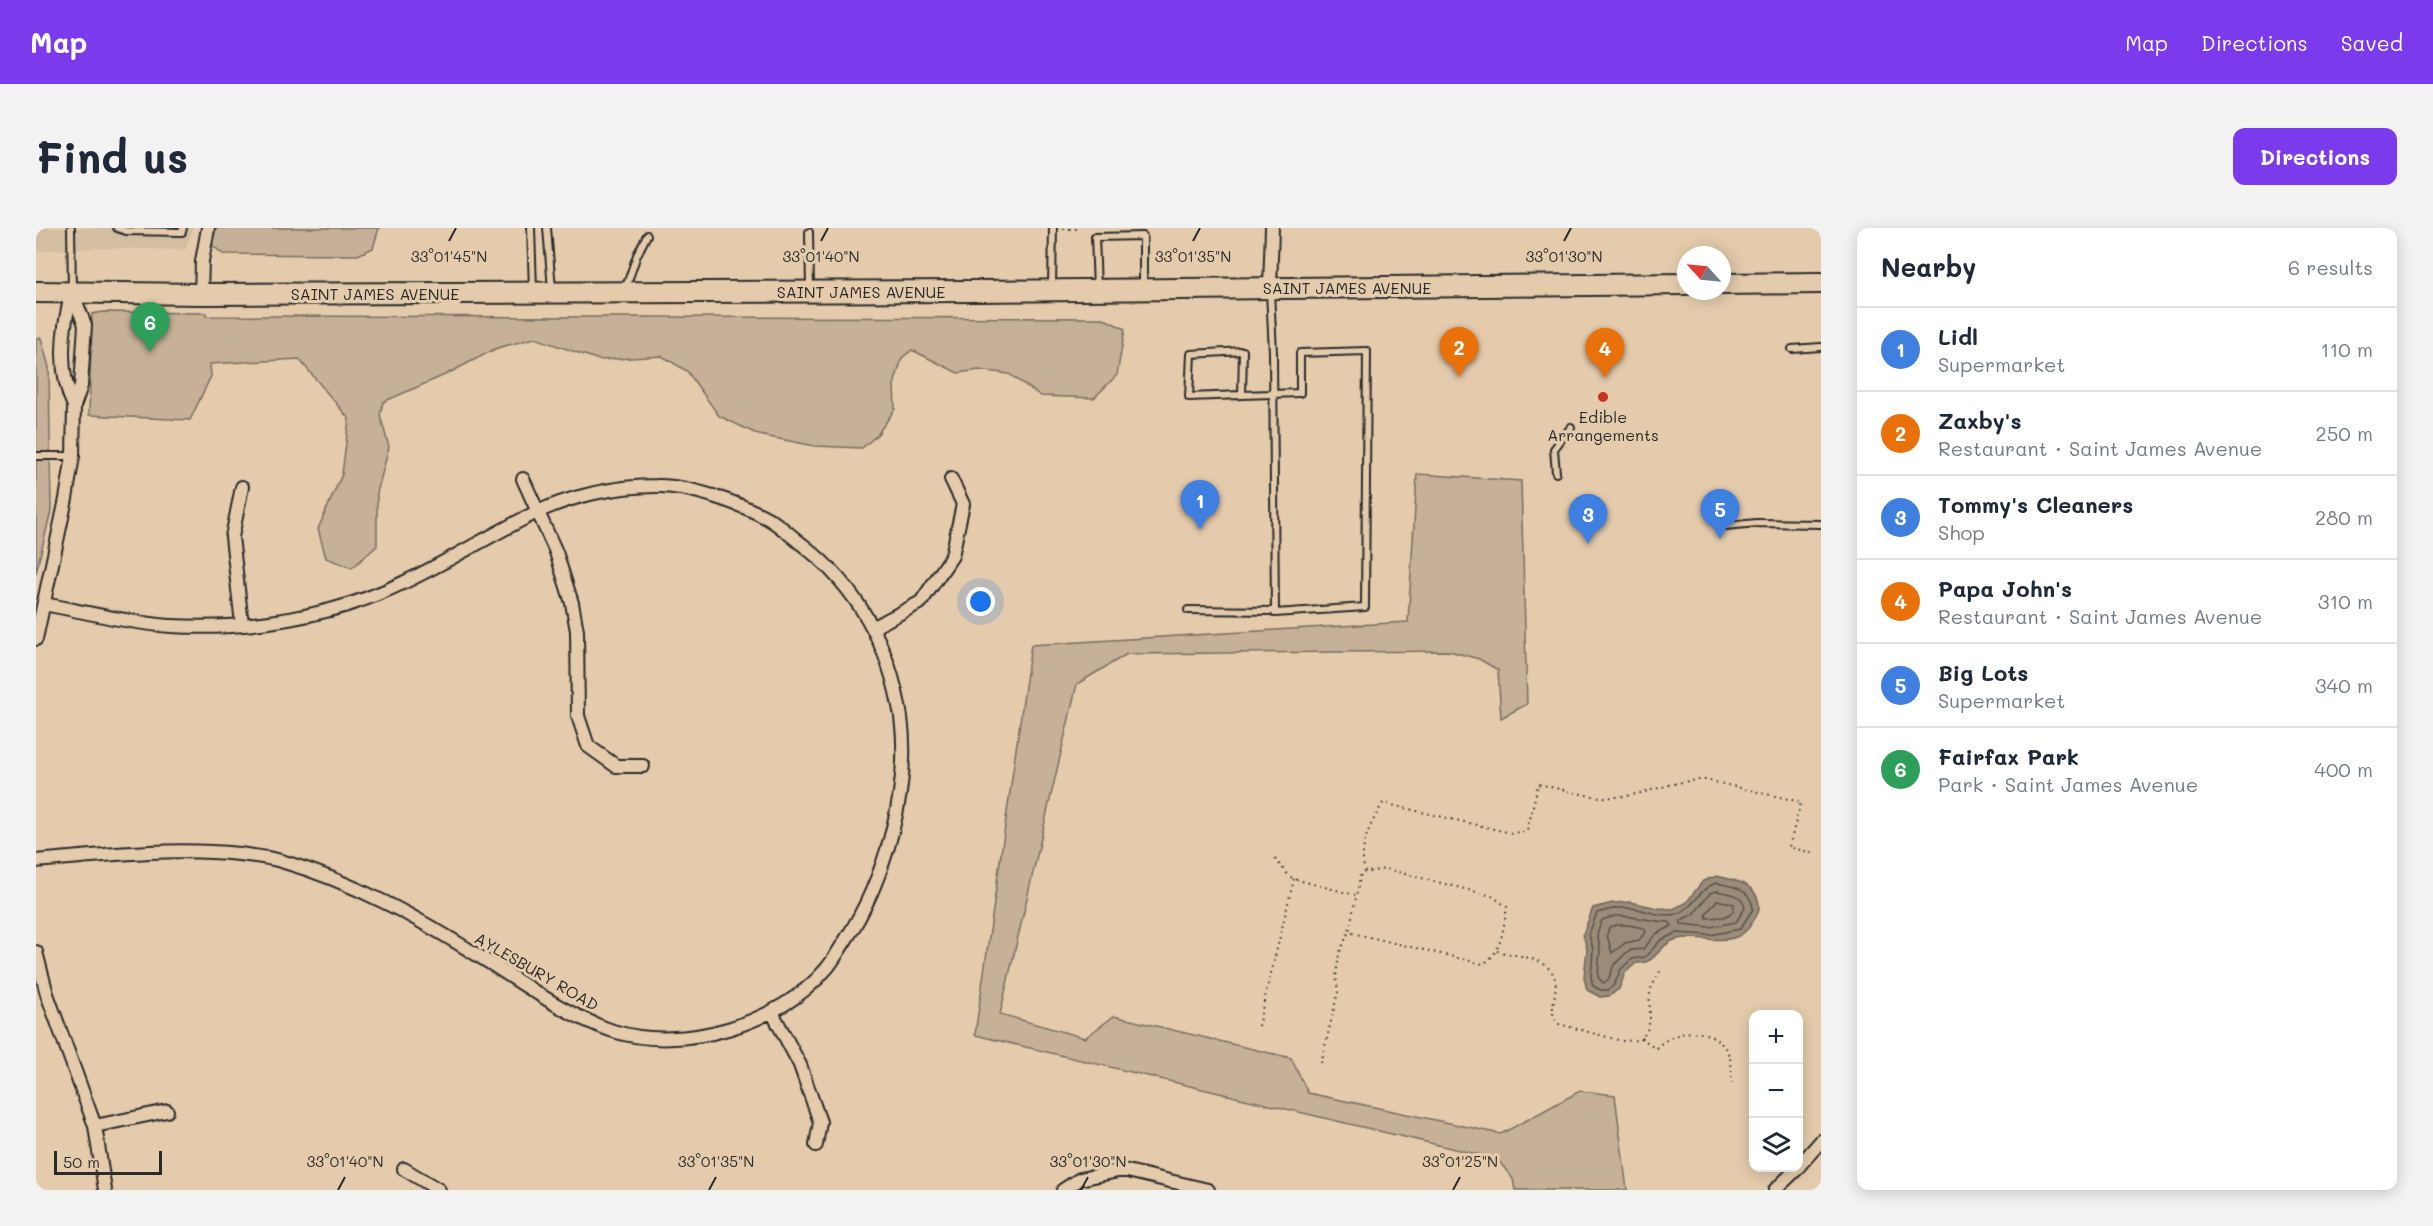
<!DOCTYPE html>
<html lang="en">
<head>
<meta charset="utf-8">
<style>
	:root { --surface:#fff; --page:#f2f2f3; --text:#1f2937; --muted:#747a83; --line:#e0e1e3; --accent:#7c3aed }
	body { margin:0; font-family:Mali,sans-serif; background:var(--page); color:var(--text) }
	.controls { position:absolute; right:18px; bottom:18px; display:grid; overflow:hidden; border-radius:12px; box-shadow:0 3px 15px #0003 }
	.controls button { width:54px; height:54px; display:grid; place-items:center; padding:0; border:0; border-bottom:2px solid var(--line); background:var(--surface); color:var(--text); font:30px sans-serif }
	.compass { position:absolute; left:1641px; top:18px; width:54px; height:54px; border-radius:50%; background:var(--surface); box-shadow:0 3px 15px #0003; rotate:297deg }
	.scale { position:absolute; left:18px; bottom:15px; width:108px; box-sizing:border-box; padding-left:6px; border:3px solid #2b2b2b; border-top:0; font-size:16px; line-height:21px; white-space:nowrap; color:#2b2b2b; -webkit-text-stroke:4px #e4cbac; paint-order:stroke }
	.you { position:absolute; left:945px; top:374px; width:21px; height:21px; margin:-15px; border:4px solid #fff; border-radius:50%; background:#1a73e8; box-shadow:0 0 0 9px #1a73e833 }
	.badge { display:grid; place-items:center; width:39px; height:39px; border-radius:50%; background:var(--accent); color:#fff; font-size:20px; font-weight:700 }
	.pin { position:absolute; translate:-50% -50px; filter:drop-shadow(0 2px 3px #0008) }
	.pin::after { content:''; position:absolute; top:32px; width:21px; height:18px; background:inherit; clip-path:polygon(0 0,100% 0,50% 100%) }
	.list { margin:0; padding:0; list-style:none }
	h2 { display:flex; justify-content:space-between; align-items:center; height:78px; margin:0; padding:0 24px; font-size:26px }
	h2 small { font-size:20px; font-weight:400; color:var(--muted) }
	.list li { display:grid; grid-template-columns:39px 1fr auto; gap:18px; align-items:center; box-sizing:border-box; height:84px; padding:0 24px; border-top:2px solid var(--line) }
	.list b { display:block; font-size:22px; white-space:nowrap }
	.list p { margin:0; font-size:20px; white-space:nowrap; color:var(--muted) }
	.list em { font-size:20px; font-style:normal; color:var(--muted) }
	.icon { flex:none; width:33px; height:33px; fill:none; stroke:currentColor; stroke-width:2; stroke-linecap:round; stroke-linejoin:round }
	.map { position:relative; flex:none; width:1785px; height:962px; overflow:hidden; border-radius:12px }
	header { display:flex; align-items:center; gap:36px; box-sizing:border-box; height:84px; padding:0 30px; background:var(--accent); color:#fff }
	header strong { font-size:28px }
	nav { display:flex; gap:33px; margin-inline-start:auto; font-size:21px }
	.intro { display:flex; align-items:center; justify-content:space-between; box-sizing:border-box; height:144px; padding:0 36px }
	h1 { margin:0; font-size:42px }
	.button { padding:15px 27px; border-radius:12px; background:var(--accent); color:#fff; font-size:21px; font-weight:700 }
	main { display:flex; gap:36px; padding:0 36px }
	aside { flex:1; background:var(--surface); border-radius:12px; box-shadow:0 3px 15px #0003 }
	.map>svg:first-child { display:block }
	.built { fill:#d4bea1 }
	.green { fill:#c6b097; stroke:#786e61; stroke-width:1.5 }
	.water { fill:#9a8c79; stroke:#6e655a; stroke-width:1.5 }
	.lines { fill:none; stroke-linecap:round; stroke-linejoin:round }
	.shore { stroke:#57524a; stroke-width:1.5 }
	.lane-casing { stroke:#2b2b2b; stroke-width:10 }
	.street-casing { stroke:#2b2b2b; stroke-width:16 }
	.primary-casing { stroke:#2b2b2b; stroke-width:24 }
	.path { stroke:#2b2b2b; stroke-width:2; stroke-dasharray:1.5 4.5; stroke-linecap:butt }
	.lane { stroke:#e4cbac; stroke-width:6 }
	.street { stroke:#e4cbac; stroke-width:12 }
	.primary { stroke:#e4cbac; stroke-width:20 }
	.ticks { fill:none; stroke:#2b2b2b; stroke-width:2 }
	.poi-dot { fill:#c8321e; stroke:#e4cbac; stroke-width:2 }
	.labels { text-anchor:middle; dominant-baseline:central; stroke-width:6; stroke-linejoin:round; paint-order:stroke }
	.street-label { font-size:16px; fill:#2b2b2b; stroke:#e4cbac }
	.poi-label { font-size:16px; fill:#2b2b2b; stroke:#e4cbac }
	.ticks-label { font-size:15px; text-anchor:middle; fill:#2b2b2b; stroke:#e4cbac; stroke-width:6; stroke-linejoin:round; paint-order:stroke }
</style>
</head>
<body>
<header>
<strong>Map</strong>
<nav><a>Map</a><a>Directions</a><a>Saved</a></nav>
</header>
<div class="intro"><h1>Find us</h1><a class="button">Directions</a></div>
<main>
<div class="map">
<svg width="1785" height="962" viewBox="0 0 1785 962">
	<rect width="100%" height="100%" fill="#e4cbac"/>
	<filter id="ink" filterUnits="userSpaceOnUse"><feTurbulence type="fractalNoise" baseFrequency=".0167" numOctaves="2"/><feDisplacementMap in="SourceGraphic" scale="12" xChannelSelector="R" yChannelSelector="G"/><feConvolveMatrix kernelMatrix="1 2 1 2 8 2 1 2 1" color-interpolation-filters="sRGB"/></filter>
	<g filter="url(#ink)">
		<path class="built" d="M0,0h157l-8,22 -86,-2 -63,3z"/>
		<path class="green" d="M180,0h163l-6,20 -15,7 -135,-1 -11,-9z
			M67,84l103,1v3l897,2 22,11 -8,46 -23,23 -53,-2 -32,-22 -30,-4 -21,3 -46,-23 -10,8 -8,27 1,24 -18,26 -15,13 -47,-2 -56,-11 -40,-19 -32,-45 -25,-15 -63,4 -64,-22 -38,10 -50,26 -64,28 -3,13 9,32 -12,46v53l-25,22 -26,-10 -8,-29 24,-55 7,-55 -50,-60 -89,5 1,12 -21,44 -101,-5 3,-101z
			M0,110h5l8,29 2,144 -15,62z
			M1381,246l104,7 6,223 -26,14 -3,-48 -19,-11 -30,-8 -322,3 -50,30 -77,330 85,24 29,-22 177,42 17,35 193,41 79,-43 35,4 12,95h-112l-2,-11 -16,-20 -522,-124 56,-390 377,-23z"/>
		<path class="water" d="M1681,648c18,5 38,6 42,28 1,7 -2,11 -6,17 -16,32 -52,12 -76,18 -20,6 -19,25 -41,24l-11,10 -6,16 -10,7 -9,1 -13,-7 -3,-13 3,-28 -4,-15 10,-26 20,-5 17,-1 28,6 15,1 13,-6 17,-22z"/>
		<g class="lines">
			<path class="shore" d="M1680,655c18,3 35,6 37,26l-13,20 -30,6 -34,-2 -15,7 -16,17 -13,2 -11,10 -7,16 -6,5h-7l-8,-4 -2,-9 2,-28 -4,-15 8,-21c10,-3 22,-6 33,-5 15,1 30,10 46,6 19,-6 22,-25 40,-31z
				M1680,663c13,2 28,3 29,17l-9,14 -26,5 -29,-3v-4l13,-6 16,-21z
				M1681,672l17,4 -1,8 -9,5 -17,1 -1,-4z
				M1579,688c19,-1 36,6 54,6l3,4 -16,8 -13,15 -11,1 -6,3 -12,12 -6,15 -5,3 -5,-6 2,-28 -3,-15 5,-14z
				M1581,697h11l16,3 2,4 -7,8 -14,3 -13,10 -5,-18 2,-8z"/>
			<g class="lane-casing">
				<path id="lane" d="M35,0l1,62
					M81,0l9,3 56,1 1,-4
					M495,0l2,62
					M511,0l5,61
					M773,4l1,55
					M1016,58l1,-58
					M1061,60l-2,-51 48,-1v49
					M589,62l12,-35 10,-20
					M1756,121l29,-2
					M1206,167l-53,2 2,-43 52,-3 -1,44 58,-2v-40l67,-2 -2,256 -90,6 -2,-260 -3,-62
					M0,228h37
					M1520,245l-2,-24 17,-22
					M1689,298l32,-3 64,1
					M1152,382l87,1"/>
			</g>
			<g class="street-casing">
				<path id="street" d="M1234,60l2,-60
					M36,64c-10,37 -15,79 2,114
					M165,66l1,-33 6,-33
					M487,251l33,73 16,51 5,28 1,85 10,30 28,20h27
					M206,396l-10,-87 10,-50
					M838,399l47,-25 31,-46 11,-52 -12,-25
					M0,411l30,-140 7,-43 1,-50 7,-20 4,-61 -13,-33
					M0,633c68,-6 135,-14 203,-7 14,2 28,3 42,7 73,21 137,57 201,97 42,26 83,57 131,73 69,22 168,-7 214,-63 7,-8 12,-18 18,-27 40,-61 66,-152 56,-224 -11,-70 -42,-128 -98,-172 -11,-8 -22,-19 -34,-26 -27,-15 -81,-34 -112,-33 -41,0 -87,10 -124,28 -67,33 -129,77 -203,96 -50,13 -107,19 -159,16 -42,-3 -85,-14 -127,-22
					M0,724l11,42 48,132 10,64
					M736,784l28,53 20,57 -4,23
					M59,898l72,-15
					M1762,939l23,-26
					M368,941l35,21
					M1027,962l17,-11 43,-9 85,20
					M1739,962l23,-22"/>
			</g>
			<g class="primary-casing">
				<path id="primary" d="M1686,56l99,-1
					M0,64l165,2 779,-3 706,-7"/>
			</g>
			<path class="path" d="M1027,1h15
				M1239,631l14,17 5,3 61,16
				M1329,644c-7,-26 5,-47 18,-69l128,30 13,-1 4,-4 10,-44c25,5 53,15 78,13 31,-2 59,-18 90,-17l95,22 -12,45 23,6
				M1461,723c14,4 34,5 46,13 28,17 -2,45 16,60l63,17 18,-1c17,-19 6,-30 11,-51 2,-6 7,-12 9,-18
				M1222,798l36,-147
				M1605,810l15,10c19,-19 55,-24 71,3 5,9 5,21 5,32
				M1285,835l17,-71 -2,-15 3,-23 10,-23 12,-58 25,-4 106,27 15,11c-4,20 -4,45 -24,57l-135,-32"/>
			<use href="#lane" class="lane"/>
			<use href="#street" class="street"/>
			<use href="#primary" class="primary"/>
		</g>
	</g>
	<path class="ticks" d="M413,13l7,-13M785,13l7,-13M1157,13l7,-13M1528,13l7,-13M302,962l7,-13M673,962l7,-13M1045,962l7,-13M1417,962l7,-13"/>
	<circle class="poi-dot" cx="1567" cy="169" r="6"/>
	<g class="labels">
		<g class="street-label">
			<text x="1311" y="59">SAINT JAMES AVENUE</text>
			<text x="825" y="63">SAINT JAMES AVENUE</text>
			<text x="339" y="65">SAINT JAMES AVENUE</text>
			<text transform="translate(501 743) rotate(30)">AYLESBURY ROAD</text>
		</g>
		<g class="poi-label">
			<text x="1567" y="188">Edible<tspan x="1567" dy="18">Arrangements</tspan></text>
		</g>
	</g>
	<g class="ticks-label">
		<text x="413" y="34">33°01'45"N</text>
		<text x="785" y="34">33°01'40"N</text>
		<text x="1157" y="34">33°01'35"N</text>
		<text x="1528" y="34">33°01'30"N</text>
		<text x="309" y="939">33°01'40"N</text>
		<text x="680" y="939">33°01'35"N</text>
		<text x="1052" y="939">33°01'30"N</text>
		<text x="1424" y="939">33°01'25"N</text>
	</g>
</svg>
<div class="controls">
<button>+</button>
<button>−</button>
<button><svg class="icon" aria-label="layers" viewBox="0 0 24 24"><path d="M12 4l9 5-9 5-9-5zM3 14l9 5 9-5"/></svg></button>
</div>
<svg class="compass" viewBox="-18 -18 36 36"><path d="M0-13l5 13h-10z" fill="#e53935"/><path d="M0 13l5-13h-10z" fill="#747a83"/></svg>
<div class="scale">50 m</div>
<div class="you"></div>
<div class="pin badge" style="left:1164px;top:302px;background:#3f7fe0">1</div>
<div class="pin badge" style="left:1423px;top:149px;background:#e8710a">2</div>
<div class="pin badge" style="left:1552px;top:316px;background:#3f7fe0">3</div>
<div class="pin badge" style="left:1569px;top:150px;background:#e8710a">4</div>
<div class="pin badge" style="left:1684px;top:311px;background:#3f7fe0">5</div>
<div class="pin badge" style="left:114px;top:124px;background:#2e9e5b">6</div>
</div>
<aside>
<h2>Nearby<small>6 results</small></h2>
<ul class="list">
<li><span class="badge" style="background:#3f7fe0">1</span><div><b>Lidl</b><p>Supermarket</p></div><em>110 m</em></li>
<li><span class="badge" style="background:#e8710a">2</span><div><b>Zaxby's</b><p>Restaurant · Saint James Avenue</p></div><em>250 m</em></li>
<li><span class="badge" style="background:#3f7fe0">3</span><div><b>Tommy's Cleaners</b><p>Shop</p></div><em>280 m</em></li>
<li><span class="badge" style="background:#e8710a">4</span><div><b>Papa John's</b><p>Restaurant · Saint James Avenue</p></div><em>310 m</em></li>
<li><span class="badge" style="background:#3f7fe0">5</span><div><b>Big Lots</b><p>Supermarket</p></div><em>340 m</em></li>
<li><span class="badge" style="background:#2e9e5b">6</span><div><b>Fairfax Park</b><p>Park · Saint James Avenue</p></div><em>400 m</em></li>
</ul>
</aside>
</main>
</body>
</html>
